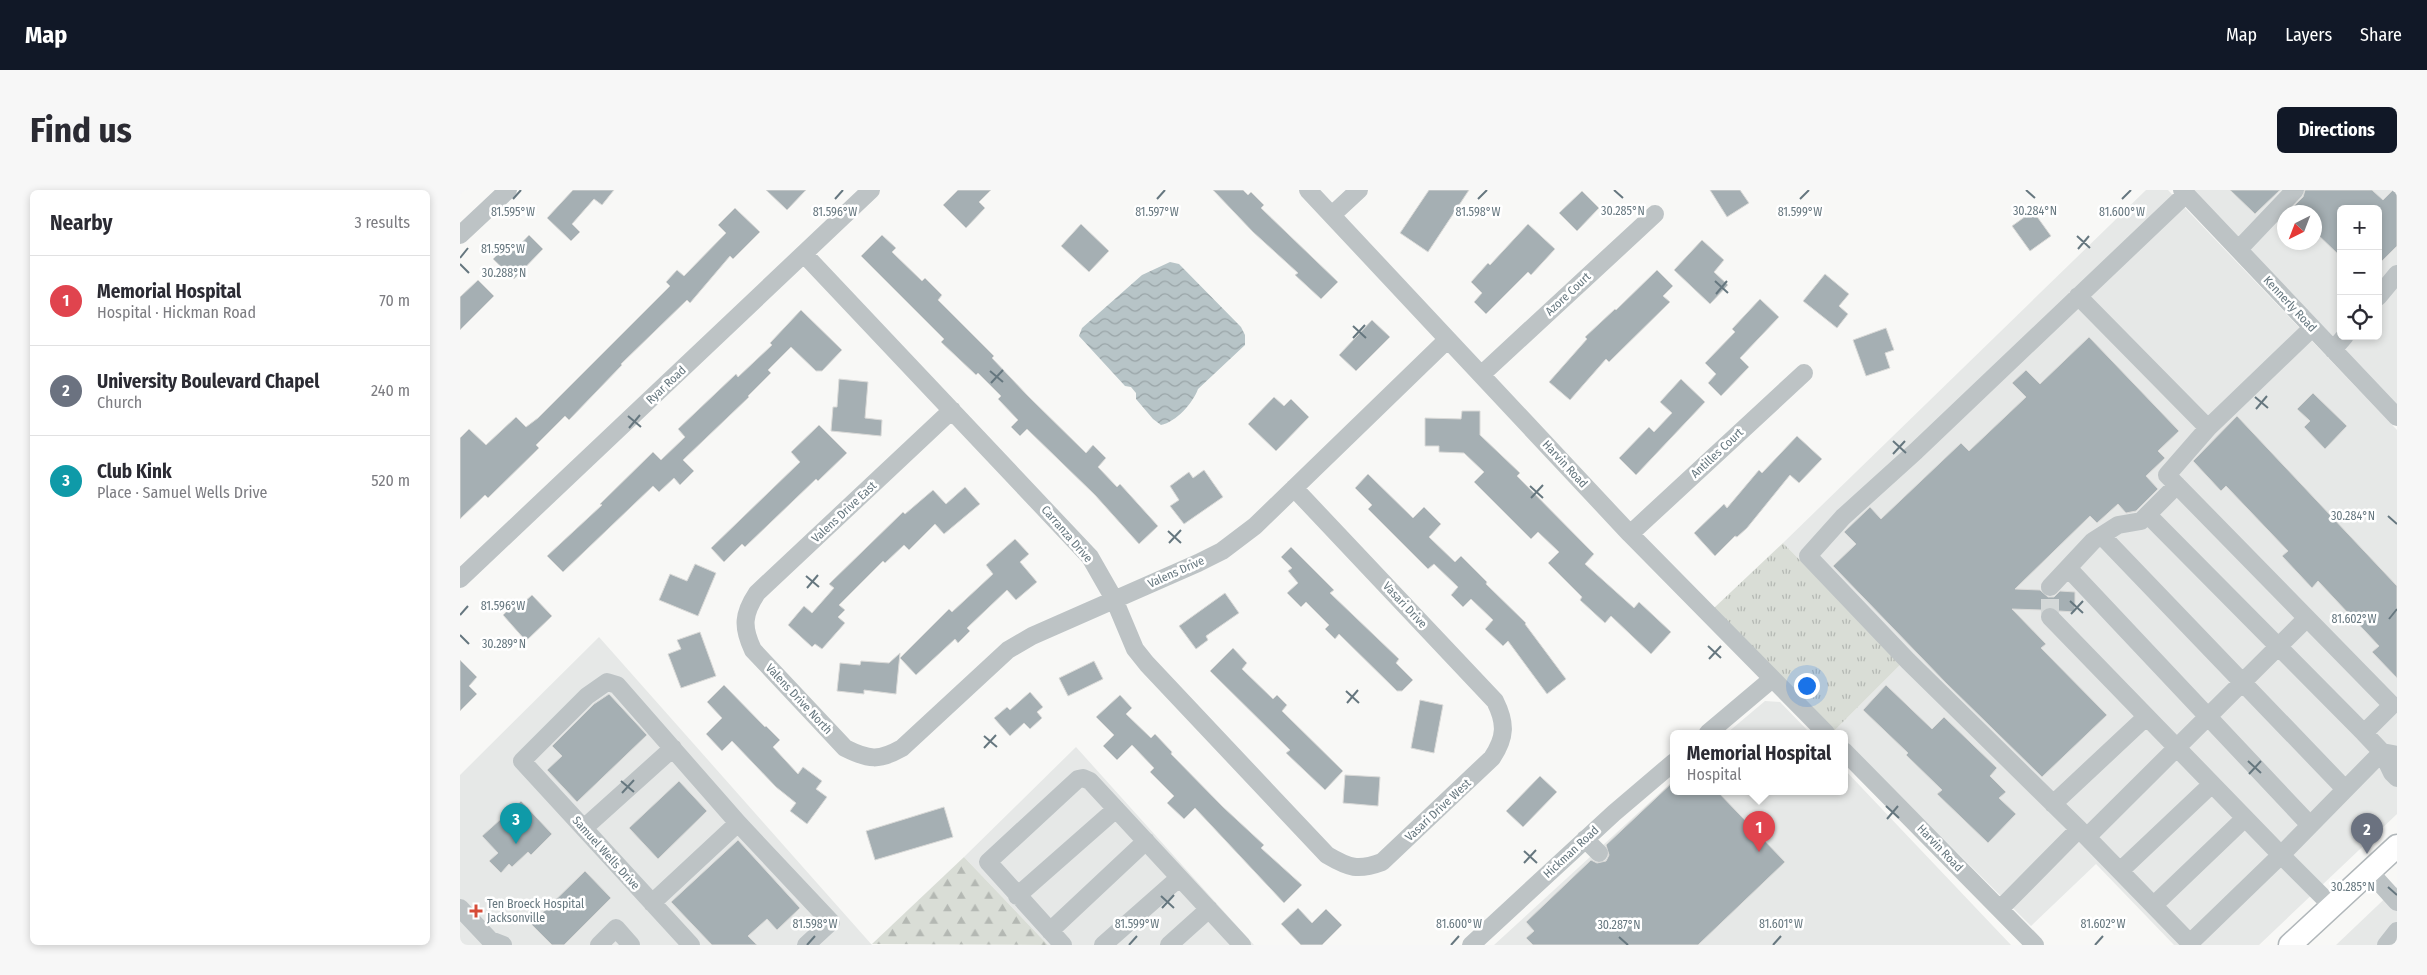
<!DOCTYPE html>
<html lang="en">
<head>
<meta charset="utf-8">
<style>
	:root { --surface:#fff; --page:#f7f7f7; --text:#2b2b33; --muted:#7c7c81; --line:#e1e1e2; --accent:#111827 }
	body { margin:0; font-family:"Fira Sans Condensed",sans-serif; background:var(--page); color:var(--text) }
	.controls { position:absolute; right:15px; top:15px; display:grid; overflow:hidden; border-radius:8px; box-shadow:0 2px 8px #0003 }
	.controls button { width:45px; height:45px; display:grid; place-items:center; padding:0; border:0; border-bottom:1px solid var(--line); background:var(--surface); color:var(--text); font:25px sans-serif }
	.compass { position:absolute; left:1817px; top:15px; width:45px; height:45px; border-radius:50%; background:var(--surface); box-shadow:0 2px 8px #0003; rotate:222deg }
	.you { position:absolute; left:1346px; top:495px; width:18px; height:18px; margin:-12px; border:4px solid #fff; border-radius:50%; background:#1a73e8; box-shadow:0 0 0 8px #1a73e833 }
	.badge { display:grid; place-items:center; width:32px; height:32px; border-radius:50%; background:var(--accent); color:#fff; font-size:16px; font-weight:700 }
	.pin { position:absolute; translate:-50% -41px; filter:drop-shadow(0 1px 2px #0008) }
	.pin::after { content:''; position:absolute; top:26px; width:18px; height:15px; background:inherit; clip-path:polygon(0 0,100% 0,50% 100%) }
	.popup { position:absolute; left:1210px; top:540px; width:178px; height:65px; box-sizing:border-box; display:grid; place-content:center; border-radius:8px; background:var(--surface); filter:drop-shadow(0 1px 4px #0005); font-size:16px; white-space:nowrap; color:var(--muted) }
	.popup b { font-size:19px; color:var(--text) }
	.popup::after { content:''; position:absolute; left:50%; top:100%; margin-left:-10px; border:10px solid transparent; border-top-color:var(--surface) }
	.list { margin:0; padding:0; list-style:none }
	h2 { display:flex; justify-content:space-between; align-items:center; height:65px; margin:0; padding:0 20px; font-size:21px }
	h2 small { font-size:16px; font-weight:400; color:var(--muted) }
	.list li { display:grid; grid-template-columns:32px 1fr auto; gap:15px; align-items:center; box-sizing:border-box; height:90px; padding:0 20px; border-top:1px solid var(--line) }
	.list b { display:block; font-size:19px; white-space:nowrap }
	.list p { margin:0; font-size:16px; white-space:nowrap; color:var(--muted) }
	.list em { font-size:16px; font-style:normal; color:var(--muted) }
	.icon { flex:none; width:28px; height:28px; fill:none; stroke:currentColor; stroke-width:2; stroke-linecap:round; stroke-linejoin:round }
	.map { position:relative; flex:none; width:1937px; height:755px; overflow:hidden; border-radius:8px }
	header { display:flex; align-items:center; gap:30px; box-sizing:border-box; height:70px; padding:0 25px; background:var(--accent); color:#fff }
	header strong { font-size:24px }
	nav { display:flex; gap:28px; margin-inline-start:auto; font-size:18px }
	.intro { display:flex; align-items:center; justify-content:space-between; box-sizing:border-box; height:120px; padding:0 30px }
	h1 { margin:0; font-size:35px }
	.button { padding:12px 22px; border-radius:8px; background:var(--accent); color:#fff; font-size:18px; font-weight:700 }
	main { display:flex; gap:30px; padding:0 30px }
	aside { flex:1; background:var(--surface); border-radius:8px; box-shadow:0 2px 8px #0003 }
	.map>svg:first-child { display:block }
	.built { fill:#e6e8e7; fill-rule:evenodd }
	.grass { fill:url(#grass-tufts) }
	.forest { fill:url(#forest-firs) }
	.water { fill:url(#water-waves) }
	.building { fill:#a5afb3; stroke:#dadad8 }
	.lines { fill:none; stroke-linecap:round; stroke-linejoin:round }
	.minor-tunnel { stroke:#d4d8d8; stroke-width:18; stroke-dasharray:18 9; stroke-linecap:butt }
	.major-casing { stroke:#b1b7ba; stroke-width:25 }
	.minor { stroke:#bdc3c5; stroke-width:18 }
	.major { stroke:#fff; stroke-width:22 }
	.ticks { fill:none; stroke:#66777f; stroke-width:2 }
	.poi-dot { fill:#d64c38; stroke:#fff; stroke-width:2 }
	.labels { text-anchor:middle; dominant-baseline:central; stroke-width:5; stroke-linejoin:round; paint-order:stroke }
	.street-label { font-size:12px; fill:#66777f; stroke:#fff }
	.poi-label { font-size:12px; fill:#66777f; stroke:#fff; text-anchor:start }
	.ticks-label { font-size:12px; text-anchor:middle; fill:#66777f; stroke:#fff; stroke-width:5; stroke-linejoin:round; paint-order:stroke }
</style>
</head>
<body>
<header>
<strong>Map</strong>
<nav><a>Map</a><a>Layers</a><a>Share</a></nav>
</header>
<div class="intro"><h1>Find us</h1><a class="button">Directions</a></div>
<main>
<aside>
<h2>Nearby<small>3 results</small></h2>
<ul class="list">
<li><span class="badge" style="background:#e0444e">1</span><div><b>Memorial Hospital</b><p>Hospital · Hickman Road</p></div><em>70 m</em></li>
<li><span class="badge" style="background:#6b7280">2</span><div><b>University Boulevard Chapel</b><p>Church</p></div><em>240 m</em></li>
<li><span class="badge" style="background:#0f9aa8">3</span><div><b>Club Kink</b><p>Place · Samuel Wells Drive</p></div><em>520 m</em></li>
</ul>
</aside>
<div class="map">
<svg width="1937" height="755" viewBox="0 0 1937 755">
	<defs>
		<pattern id="grass-tufts" width="24" height="20" patternUnits="userSpaceOnUse" patternTransform="scale(1.25)"><rect width="24" height="20" fill="#d9ddd6"/><path d="M3 7l-1-3M5 7V3M7 7l1-3M15 17l-1-3M17 17v-4M19 17l1-3" fill="none" stroke="#b4b8b3"/></pattern>
		<pattern id="forest-firs" width="22" height="20" patternUnits="userSpaceOnUse" patternTransform="scale(1.25)"><rect width="22" height="20" fill="#d9ddd6"/><path d="M5 1l3.5 6h-7zM16 11l3.5 6h-7z" fill="#b4b8b3"/></pattern>
		<pattern id="water-waves" width="16" height="10" patternUnits="userSpaceOnUse" patternTransform="scale(1.25)"><rect width="16" height="10" fill="#b7c4c7"/><path d="M0 5q4-4 8 0t8 0" fill="none" stroke="#99a4a7"/></pattern>
	</defs>
	<rect width="100%" height="100%" fill="#f8f8f6"/>
	<path class="built" d="M1686,0h22l229,240v384l-138,131h-85l-78,-81 -65,62 -187,-186v-7h-7l-3,-2 68,-68 -119,-120z
		M1731,0h206v217zM1881,19h37v127h-37zM1824,22h30v30h-30z
		M139,447l273,308h-412v-170z
		M1305,511l15,1 30,31h-83z
		M616,557l178,198h-206l-84,-88z
		M1384,579l167,176h-517l180,-165v11h170z
		M1937,697v58h-61z"/>
	<path class="grass" d="M1323,353l119,120 -68,68 -120,-123z"/>
	<path class="forest" d="M504,667l84,88 -176,-1z"/>
	<path class="water" d="M710,72l9,2 62,63 4,8v10l-47,44c-5,14 -22,33 -37,36l-8,-6 -17,-20v-6l-5,-6 -6,-1 -46,-50 3,-8 60,-53z"/>
	<path class="building" d="M113,0h41l-12,15 -8,-6 -22,25 8,8 -9,9 -24,-23z
		M306,0h40l-19,20z
		M498,0h33l-12,12 6,6 -19,20 -23,-23z
		M753,0h30l5,5 3,-3 13,13 -3,3 77,74 -17,17 -26,-24 3,-2 -45,-41z
		M969,0h40l-41,62 -28,-19z
		M1250,0h30l9,13 -22,14z
		M1770,0h50l-25,24z
		M1845,0h67l11,10 10,-10h4v56l-19,19v-56h-37v48l-27,-26v-19h-26l15,-15z
		M1122,1l17,17 -22,23 -18,-18z
		M275,18l25,24 -27,27 -3,-3 -40,47 -3,-3 -66,64 1,1 -53,55 -4,-4 -29,29 3,3 -51,50 -3,-3 -25,24v-81l9,-9 17,16 30,-28 10,10 12,-9 132,-132 -4,-4 11,-12 7,6 42,-43 -8,-8z
		M1573,21l18,25 -21,15 -18,-25z
		M621,34l28,27 -20,21 -28,-26z
		M1068,34l27,25 -24,26 -3,-3 -42,42 -12,-12 8,-9 -11,-11 17,-19 2,2z
		M69,45l14,14 -29,30 -21,-20 14,-14 7,6z
		M422,45l14,13 -4,4 30,29 3,-3 17,17 -4,5 56,56 -2,2 36,38 58,57 7,-8 13,13 -8,9 19,20 3,-3 38,42 -19,18 -44,-49 -68,-66 -7,7 -9,-9 7,-7 -20,-21 3,-3 -23,-23 -2,2 -35,-33 3,-3 -83,-83z
		M1242,50l22,20 -10,12 14,13 -18,19 -36,-34z
		M1197,80l16,16 -10,10 7,6 -61,60 -3,-3 -36,41 -21,-18 38,-43 -2,-2 30,-28 1,1z
		M1365,84l24,20 -10,12 9,8 -11,14 -34,-27z
		M18,90l16,16 -34,34v-33z
		M1300,109l19,18 -39,41 9,9 -28,29 -13,-13 8,-9 -11,-11 30,-31 -3,-3z
		M341,120l41,40 -20,21h-6l-25,-24 -23,23 3,3 -23,23 1,1 -66,63 11,11 -14,14 -6,-7 -15,14 -6,-6 -90,86 -16,-16 55,-51 -2,-1 53,-52 8,8 24,-23 -7,-8 58,-55 2,3 34,-32 -2,-2z
		M912,130l18,17 -34,34 -17,-16z
		M1426,138l8,22 -9,3 5,15 -24,8 -13,-36z
		M1629,147l90,94 -21,20 7,7 -19,18 12,13 -22,22 -10,2 -8,-9 -21,19 -7,-7 -75,73 25,1 8,7h6l6,-6 15,1v20l-16,-1 -7,-4 -10,3 -30,-1 34,35 -5,4 66,67 -65,62 -96,-94 -113,-117 23,-22 -12,-12 26,-25 11,12 80,-76 8,8 57,-54 -14,-14 14,-13 14,14z
		M379,189l29,3 -3,36 17,2 -1,16 -50,-5 2,-24h4z
		M1221,189l24,23 -69,73 -17,-17 30,-31 5,5 18,-19 -12,-11z
		M1853,203l34,33 -22,23 -21,-22 6,-6 -13,-12z
		M814,207l10,9 7,-7 18,18 -33,34 -28,-27z
		M1002,221h18v24l40,38 -3,3 77,78 -9,10 49,44 5,-6 32,30 -20,22 -40,-38 -6,7 -25,-23 2,-3 -34,-34 11,-11 -21,-20 -7,7 -57,-57 10,-10 -20,-19 -25,-1v-6h-14v-28l36,1z
		M1777,226l160,170v92l-25,-26 7,-6 -61,-65 -6,7 -30,-32 6,-5 -62,-65 -5,5 -28,-30z
		M359,235l28,28 -29,28 -2,-2 -71,68 -3,-3 -18,18 -13,-14 89,-86 -9,-10z
		M1337,246l25,23 -23,24 -9,-8 -43,53 -10,9 -2,-1 -20,20 -21,-23 30,-29 3,4 32,-38 3,3z
		M744,280l19,27 -39,27 -14,-18 9,-6 -9,-14 19,-14 4,6z
		M908,284l45,44 11,-11 17,17 -12,13 26,25 6,-6 26,26 -1,2 40,39 -1,1 41,55 -19,15 -39,-53 -5,5 -18,-17 8,-9 -22,-21 -8,8 -12,-12 7,-8 -24,-23 -6,5 -60,-60 4,-4 -17,-17z
		M505,297l15,17 -36,30 -9,-10 -26,26 -5,-5 -19,18 -2,-2 -44,44 6,5 -7,7 7,6 -23,26 -7,-5 -3,3 -24,-22 16,-19 8,7 22,-25 -5,-4 74,-72 2,2 28,-24 13,14z
		M555,349l14,15 -9,8 17,20 -21,18 -9,-10 -40,38 3,3 -12,12 -3,-4 -39,36 -16,-17 49,-49 3,3 41,-38 -7,-9z
		M831,357l43,43 -4,3 69,66 -3,4 17,17 -11,11h-5l-58,-57 -4,5 -10,-10 4,-4 -23,-23 -5,5 -14,-14 11,-10 -10,-12 4,-3 -11,-11z
		M235,374l21,9 -18,43 -39,-16 11,-26 17,7z
		M765,403l14,20 -33,23 2,4 -12,9 -17,-23z
		M72,405l20,21 -26,25 -23,-26 16,-15 3,4z
		M240,442l16,44 -35,12 -13,-34 13,-5 -4,-9z
		M773,458l14,15 -5,6 31,30 4,-4 10,10 -5,6 61,60 -18,19 -39,-37 4,-3 -80,-79z
		M440,463l-4,41 -32,-4v4l-27,-3 3,-28 20,2 1,-4 28,2z
		M0,470l17,17 -8,9 8,8 -17,17z
		M634,471l9,18 -35,17 -9,-18z
		M264,495l41,42 1,-1 14,14 -7,7 25,27 5,-7 19,14 -6,8 11,8 -20,27 -17,-13 6,-8 -20,-16 -44,-46 -10,10 -16,-17 16,-16 -15,-16z
		M1426,495l46,44 12,-12 53,51 -7,8 16,16 -7,6 17,16 -28,29 -51,-49 5,-4 -36,-35 2,-2 -45,-43z
		M570,502l13,15 -6,5 5,6 -12,11 -6,-6 -14,13 -16,-18 13,-11 3,3z
		M149,504l38,41 -70,67 -30,-32 15,-14 -10,-10 42,-42z
		M660,505l12,13 -6,6 25,24 4,-4 17,18 -1,2 52,53 41,38 -3,3 41,37 -18,18 -89,-95 -11,11 -17,-16 7,-7 -24,-24 4,-4 -22,-23 -15,15 -14,-14 11,-11 -18,-18z
		M960,510l23,5 -9,48 -23,-5z
		M885,585l35,2 -2,29 -35,-3z
		M1080,586l17,16 -34,35 -17,-16z
		M219,591l28,30 -49,48 -29,-31z
		M1214,591v10h43l68,71 -87,83h-165l-7,-7 8,-7 -8,-9 65,-62 6,3 9,-2 3,-6 -3,-10z
		M61,611l31,33 -21,21 -3,-3 -16,15 -3,-3 -8,9 -12,-12 9,-8 -16,-17z
		M484,617l9,30 -78,23 -9,-29z
		M278,650l62,68 -23,22 -10,-11 -19,17 9,9h-45l-41,-43z
		M125,681l26,27 -47,47h-12l-21,-21z
		M838,718l14,15 14,-14 16,16 -20,20h-21l-20,-21z"/>
	<g class="lines">
		<path class="minor-tunnel" d="M1590,427v-30"/>
		<g class="major-casing">
			<path id="major" d="M1830,755l107,-99"/>
		</g>
		<path class="minor" d="M848,0l322,344 196,199
			M1722,0l215,227
			M872,25l27,-25
			M0,45l48,-45
			M1779,59l56,-59
			M344,64l286,303 24,42 21,50 12,15 180,191c22,13 31,16 55,7l110,-104c14,-21 14,-35 3,-57l-201,-213
			M1618,106l130,132
			M1918,107l19,-23
			M1852,138l-104,100 -41,47 225,230 -28,28 18,19 -101,103 51,51
			M1873,160l12,-14
			M1021,185l174,-161
			M492,220l-195,183c-14,21 -15,34 -4,57l92,98c24,12 34,13 57,0l106,-98 24,-14 166,-73 24,-12 33,-25 192,-186
			M1688,325l216,218
			M1170,344l174,-161
			M1642,346l243,253
			M1608,378l242,257
			M0,389l411,-389
			M1590,397l43,-46 25,-16 23,-4 36,-36
			M1590,427l231,238 -91,88 2,2
			M1248,543l64,-54
			M1384,561l191,194
			M1937,565l-15,-3 10,21 5,5
			M1593,614l93,-87
			M124,638l89,-80
			M1619,639l-171,-168 -100,-105 35,-39 73,-66 270,-257
			M1627,647l220,-219
			M1125,649l14,14
			M1660,681l92,-87
			M1909,681l28,31
			M557,706l99,-87
			M192,713l86,-80
			M1694,715l91,-87
			M0,718l30,32 13,5
			M1540,719l79,-80 111,114
			M590,741l96,-90
			M139,755l17,-17 15,17
			M231,755l-169,-184 65,-65 20,-14 10,3 121,138 93,99 -25,23
			M603,755l-75,-83 90,-83 5,-1 7,3 152,164
			M643,755l76,-67
			M709,755l40,-36
			M1011,755l143,-132 60,-51
			M1926,755l11,-14"/>
		<use href="#major" class="major"/>
	</g>
	<path class="ticks" d="M1154,0l9,8M1566,0l9,8M53,9l8,-9M375,9l8,-9M697,9l8,-9M1018,9l9,-9M1340,9l9,-9M1662,9l9,-9M1617,46l13,12M1618,59l11,-13M0,68l8,-10M0,74l9,9M1255,91l13,12M1256,104l11,-13M893,136l13,12M893,148l12,-13M530,181l13,11M531,193l12,-13M1795,207l13,11M1796,219l11,-13M168,226l13,11M169,238l11,-13M1433,251l13,12M1433,264l12,-13M1070,296l13,12M1071,308l12,-13M1928,326l9,8M708,341l13,12M709,353l12,-13M346,386l13,11M347,398l11,-13M1610,411l13,12M1611,424l12,-13M0,425l8,-9M1929,429l8,-10M0,445l9,9M1248,456l13,12M1249,469l12,-13M886,501l13,12M887,513l11,-13M524,546l13,11M524,558l12,-13M1788,571l13,12M1789,584l12,-13M161,591l13,11M162,603l12,-13M1426,616l13,12M1427,629l11,-13M1064,661l13,12M1064,673l12,-13M1928,697l9,8M701,706l13,12M702,718l12,-13M1159,747l9,8M347,755l8,-9M669,755l8,-9M991,755l8,-9M1313,755l8,-9M1635,755l8,-9"/>
	<path class="poi-dot" d="M13.5 713.5h5v5h5v5h-5v5h-5v-5h-5v-5h5z"/>
	<g class="labels">
		<g class="street-label">
			<text transform="translate(1108 104) rotate(-43)">Azore Court</text>
			<text transform="translate(1830 114) rotate(47)">Kennerly Road</text>
			<text transform="translate(206 195) rotate(-43)">Ryar Road</text>
			<text transform="translate(1257 263) rotate(-43)">Antilles Court</text>
			<text transform="translate(1105 274) rotate(47)">Harvin Road</text>
			<text transform="translate(384 322) rotate(-43)">Valens Drive East</text>
			<text transform="translate(607 344) rotate(49)">Carranza Drive</text>
			<text transform="translate(716 382) rotate(-24)">Valens Drive</text>
			<text transform="translate(945 415) rotate(47)">Vasari Drive</text>
			<text transform="translate(339 509) rotate(47)">Valens Drive North</text>
			<text transform="translate(978 620) rotate(-43)">Vasari Drive West</text>
			<text transform="translate(1480 658) rotate(46)">Harvin Road</text>
			<text transform="translate(1111 662) rotate(-43)">Hickman Road</text>
			<text transform="translate(146 663) rotate(48)">Samuel Wells Drive</text>
		</g>
		<g class="poi-label">
			<text x="27" y="714">Ten Broeck Hospital<tspan x="27" dy="14">Jacksonville</tspan></text>
		</g>
	</g>
	<g class="ticks-label">
		<text x="1575" y="25">30.284°N</text>
		<text x="1163" y="25">30.285°N</text>
		<text x="53" y="26">81.595°W</text>
		<text x="697" y="26">81.597°W</text>
		<text x="1018" y="26">81.598°W</text>
		<text x="1340" y="26">81.599°W</text>
		<text x="1662" y="26">81.600°W</text>
		<text x="375" y="26">81.596°W</text>
		<text x="43" y="63">81.595°W</text>
		<text x="44" y="87">30.288°N</text>
		<text x="1893" y="330">30.284°N</text>
		<text x="43" y="420">81.596°W</text>
		<text x="1894" y="433">81.602°W</text>
		<text x="44" y="458">30.289°N</text>
		<text x="1893" y="701">30.285°N</text>
		<text x="355" y="738">81.598°W</text>
		<text x="677" y="738">81.599°W</text>
		<text x="999" y="738">81.600°W</text>
		<text x="1321" y="738">81.601°W</text>
		<text x="1643" y="738">81.602°W</text>
		<text x="1159" y="739">30.287°N</text>
	</g>
</svg>
<div class="controls">
<button>+</button>
<button>−</button>
<button><svg class="icon" aria-label="locate" viewBox="0 0 24 24"><circle cx="12" cy="12" r="6"/><path d="M12 2v4M12 18v4M2 12h4M18 12h4"/></svg></button>
</div>
<svg class="compass" viewBox="-18 -18 36 36"><path d="M0-13l5 13h-10z" fill="#e53935"/><path d="M0 13l5-13h-10z" fill="#7c7c81"/></svg>
<div class="you"></div>
<div class="pin badge" style="left:1299px;top:662px;background:#e0444e">1</div>
<div class="popup"><b>Memorial Hospital</b>Hospital</div>
<div class="pin badge" style="left:1907px;top:664px;background:#6b7280">2</div>
<div class="pin badge" style="left:56px;top:654px;background:#0f9aa8">3</div>
</div>
</main>
</body>
</html>
